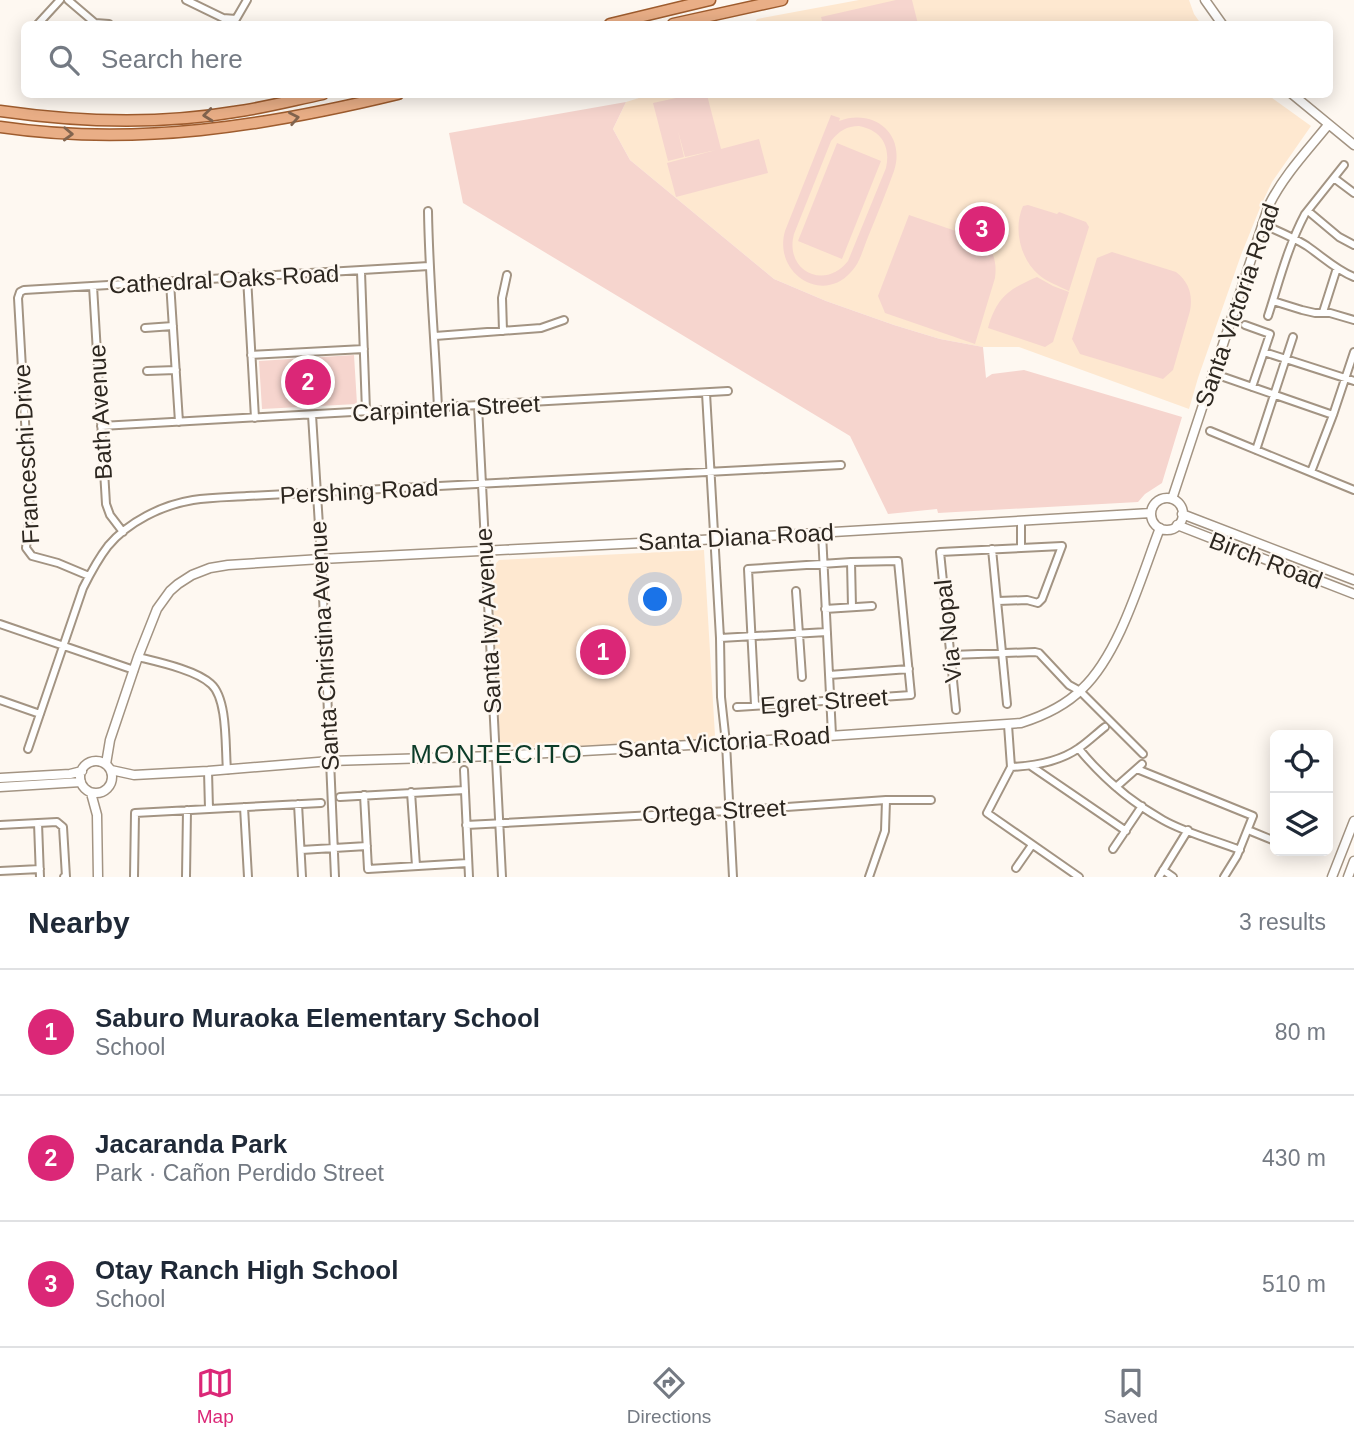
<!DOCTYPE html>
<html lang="en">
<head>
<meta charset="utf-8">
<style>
	:root { --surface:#fff; --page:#f2f2f3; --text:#1f2937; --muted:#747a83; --line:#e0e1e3; --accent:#db2777 }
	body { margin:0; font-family:Arial,sans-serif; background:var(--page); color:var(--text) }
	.controls { position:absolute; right:21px; bottom:21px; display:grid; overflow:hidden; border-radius:10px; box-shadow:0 4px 18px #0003 }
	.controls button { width:63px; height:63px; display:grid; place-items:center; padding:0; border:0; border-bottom:2px solid var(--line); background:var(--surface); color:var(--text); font:35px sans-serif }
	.you { position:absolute; left:656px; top:600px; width:24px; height:24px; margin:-18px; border:5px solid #fff; border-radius:50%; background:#1a73e8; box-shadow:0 0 0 10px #1a73e833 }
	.badge { display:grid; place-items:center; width:46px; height:46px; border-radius:50%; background:var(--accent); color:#fff; font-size:23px; font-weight:700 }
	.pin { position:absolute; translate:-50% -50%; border:4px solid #fff; box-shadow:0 2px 7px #0006 }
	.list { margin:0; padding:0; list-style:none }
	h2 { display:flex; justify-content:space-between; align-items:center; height:91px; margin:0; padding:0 28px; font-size:30px }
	h2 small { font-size:23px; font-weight:400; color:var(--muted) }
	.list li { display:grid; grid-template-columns:46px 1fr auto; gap:21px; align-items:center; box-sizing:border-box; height:126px; padding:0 28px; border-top:2px solid var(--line) }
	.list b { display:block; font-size:26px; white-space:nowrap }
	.list p { margin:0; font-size:23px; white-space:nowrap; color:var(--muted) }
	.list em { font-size:23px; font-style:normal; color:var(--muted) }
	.icon { flex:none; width:38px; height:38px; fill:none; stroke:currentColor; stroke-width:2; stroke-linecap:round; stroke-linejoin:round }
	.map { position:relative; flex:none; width:1354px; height:877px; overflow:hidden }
	.search { position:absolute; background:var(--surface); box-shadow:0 4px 18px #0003; left:21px; right:21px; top:21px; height:77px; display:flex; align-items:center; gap:18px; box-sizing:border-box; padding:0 24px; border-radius:10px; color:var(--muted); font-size:26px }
	.sheet { height:469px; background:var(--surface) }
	nav { display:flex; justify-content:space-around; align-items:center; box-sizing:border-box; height:98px; border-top:2px solid var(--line); background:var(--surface); font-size:19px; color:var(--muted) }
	nav a { display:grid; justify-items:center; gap:4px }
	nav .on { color:var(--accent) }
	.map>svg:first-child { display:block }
	.built { fill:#fee8d0 }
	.green { fill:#f6d5ce; fill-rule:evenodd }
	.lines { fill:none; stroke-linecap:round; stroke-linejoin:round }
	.street-casing { stroke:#a39483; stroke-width:10 }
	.secondary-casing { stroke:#a39483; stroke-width:11 }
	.primary-casing { stroke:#9e5c2e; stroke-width:13 }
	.street { stroke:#fff; stroke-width:6 }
	.secondary { stroke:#fff; stroke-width:8 }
	.primary { stroke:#e9ae86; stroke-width:10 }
	.oneway { stroke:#82644e }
	.labels { text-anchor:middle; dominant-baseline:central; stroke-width:5; stroke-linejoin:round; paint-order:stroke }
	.street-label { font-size:24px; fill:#2d2720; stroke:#fef8f1 }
	.neighbourhood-label { font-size:26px; letter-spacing:2px; fill:#0c3c29; stroke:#fef8f1 }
</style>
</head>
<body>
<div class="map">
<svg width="1354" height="877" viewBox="0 0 1354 877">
	<rect width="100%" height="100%" fill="#fef8f1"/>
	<path class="built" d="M859,0h330l5,14 7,10h-447l3,-5z
		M652,94l616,1 43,31 -39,56 -10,21 -21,52 -43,123 -9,31 -170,-62h-36l-43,-8 -46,-14 -68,-24 -52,-22 -144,-119 -17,-31 13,-27z
		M704,550l11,186 -42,11h-173l-8,-179 7,-8z"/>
	<path class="green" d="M896,0h16l6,24h-95l-2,-7z
		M690,95h17l14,54 38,-10 9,34 -92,24 -9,-34 49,-13 -31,7 -7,-26 6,26 -16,4 -15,-58z
		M626,102l-13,27 17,31 144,119 52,22 68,24 46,14 43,8 3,31 6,-4 32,-4 158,47 -20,66 -17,11 -7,8 -200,11 -1,-4 -49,5 -38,-78 -387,-233 -14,-70z
		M831,115l9,3 -1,3c35,-13 67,13 55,50 -8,22 -17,44 -26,66 -5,12 -8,26 -17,35 -29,33 -78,1 -66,-41zM859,126c22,4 32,20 27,42l-38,93c-23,30 -64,10 -54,-27l37,-93c8,-10 16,-15 28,-15z
		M837,143l44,18 -39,98 -44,-18z
		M1028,205l29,9 2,-2 27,10 3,5 -20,64c-10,-5 -22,-9 -30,-16 -19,-16 -26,-47 -16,-69z
		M909,215l73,25c12,11 15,22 13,38l-20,66 -90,-31 -7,-17z
		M1112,252l64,20c13,10 17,23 14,39l-17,59 -10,9 -83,-25 -8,-15 25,-81z
		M1037,277l16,9 16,6 -16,50 -8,5 -57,-19c9,-31 21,-39 49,-51z
		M354,355l3,49 -95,5 -3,-48z"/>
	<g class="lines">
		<g class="street-casing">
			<path id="street" d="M68,0l27,23 14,1
				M186,0l37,18 13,1 11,-19
				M38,24l22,-24
				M1334,178l20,15
				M428,211c1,66 7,131 10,197
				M1308,211l31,26 15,8
				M1262,224c16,7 31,13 45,22 16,11 29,24 47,31
				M361,272l5,139
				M247,277l8,141
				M170,282l9,140
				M93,286l13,218 4,11 13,17
				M1273,301l29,9 13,3h15l24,7
				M1323,312l14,-44
				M1268,316c11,-34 20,-70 37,-102l39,-49
				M1245,325l25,9 -18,53
				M145,328l28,-2
				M503,331l-1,-33 5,-23
				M435,336l106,-8 23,-8
				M1264,352l90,29
				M251,355l113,-6
				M147,371l29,-1
				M1212,373l121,42
				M706,393l14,245 1,59 5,46 7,134
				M478,406l24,471
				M312,415l10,158 13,304
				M101,426l627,-35
				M1210,431l144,59
				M1256,450l37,-113
				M1311,472l22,-57 21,-63
				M1021,521v27
				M822,533l10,202
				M992,549l15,155
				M851,562l1,45
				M89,576l-31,-13 -26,-7 -6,-8 4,-39 -12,-211 2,-6 4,-2 405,-24
				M796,591l6,86
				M825,609l47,-3
				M0,624l134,46
				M720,638l107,-6
				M951,655l84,-3 4,1 30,32 11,6 63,63
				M138,657c20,5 58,13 73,27 17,15 14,64 16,86
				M829,675l80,-6
				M0,700l40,14
				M737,707l174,-12 -13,-134 -47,1 -103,7 7,136
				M956,710l-16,-158 122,-6 -20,53 -4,4 -11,-3 -29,1
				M1008,725l3,42 -24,46 92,64
				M28,749l55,-161c7,-14 15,-29 25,-42 20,-24 54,-41 85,-46 17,-3 36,-3 54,-4l594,-31
				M1079,749c23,28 52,53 84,71 23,13 51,20 77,30
				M1031,766l95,65
				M1011,767c24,-1 48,-5 68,-19 9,-6 17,-14 26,-21
				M1137,769l116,47 -16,40 -13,21
				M464,770l5,107
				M208,771l1,38
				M1116,787l26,-23
				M411,792l5,74
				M364,795l4,74 100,-6
				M340,797l125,-7
				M298,804l4,73
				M244,807l4,70
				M38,823l19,-1 6,5 3,50h-2
				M0,825l38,-2 2,54
				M466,825l263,-14 157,-11h45
				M1248,830l27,11
				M1113,849l29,-43
				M301,850l66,-4
				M1016,868l16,-23
				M1163,870l10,7
				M0,871l40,-2
				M134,877l1,-64 186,-10
				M186,877l1,-67
				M869,877l16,-46 1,-31
				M1159,877l29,-47"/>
		</g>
		<g class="secondary-casing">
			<path id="secondary" d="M1205,0l17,24
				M1292,94l62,51
				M1151 514a16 16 0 1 1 32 0a16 16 0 1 1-32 0Z
				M1172,499l97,-294c15,-30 38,-54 59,-80
				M1182,514l172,66
				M1177,525l177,69
				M80 777a16 16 0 1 1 32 0a16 16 0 1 1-32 0Z
				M106,764l4,-24 28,-83 19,-48 13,-18 8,-7 14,-9 18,-7 18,-3 93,-6 379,-19 451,-27
				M111,770l23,5 74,-4 122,-10 165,-5 231,-13 295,-20c22,-7 44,-17 61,-34 38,-36 59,-112 78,-161
				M0,778l70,-4 12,-3
				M0,787l81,-5
				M91,793l6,22 1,62
				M1332,877l22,-56
				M1348,877l6,-16"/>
		</g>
		<g class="primary-casing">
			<path id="primary" d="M610,24l100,-24
				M673,24l109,-24
				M0,111c77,11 157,14 234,1 30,-4 60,-12 89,-18
				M0,127c136,20 266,-1 398,-33"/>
		</g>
		<use href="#street" class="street"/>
		<use href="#secondary" class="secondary"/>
		<use href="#primary" class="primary"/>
	</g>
	<defs><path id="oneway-chevron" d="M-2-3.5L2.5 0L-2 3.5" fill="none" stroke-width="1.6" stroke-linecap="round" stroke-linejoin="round" transform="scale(1.75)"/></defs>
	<g class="oneway">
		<use href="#oneway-chevron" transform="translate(208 115) rotate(174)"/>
		<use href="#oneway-chevron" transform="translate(294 118) rotate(-11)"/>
		<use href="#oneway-chevron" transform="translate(68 134) rotate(2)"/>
	</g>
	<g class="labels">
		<g class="street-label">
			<text transform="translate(224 279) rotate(-3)">Cathedral Oaks Road</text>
			<text transform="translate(1237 305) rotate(-71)">Santa Victoria Road</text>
			<text transform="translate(446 408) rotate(-3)">Carpinteria Street</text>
			<text transform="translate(100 412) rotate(-93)">Bath Avenue</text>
			<text transform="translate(26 454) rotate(-93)">Franceschi Drive</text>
			<text transform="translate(359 491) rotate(-3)">Pershing Road</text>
			<text transform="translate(736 537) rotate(-3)">Santa Diana Road</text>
			<text transform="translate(1266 560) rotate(21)">Birch Road</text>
			<text transform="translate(488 621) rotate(-93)">Santa Ivy Avenue</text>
			<text transform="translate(948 631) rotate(-96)">Via Nopal</text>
			<text transform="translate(324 646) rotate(-93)">Santa Christina Avenue</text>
			<text transform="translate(824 701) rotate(-4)">Egret Street</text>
			<text transform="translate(724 742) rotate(-4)">Santa Victoria Road</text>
			<text transform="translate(714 811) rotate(-3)">Ortega Street</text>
		</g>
		<g class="neighbourhood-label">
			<text x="497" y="754">MONTECITO</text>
		</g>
	</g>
</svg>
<div class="controls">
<button><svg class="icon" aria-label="locate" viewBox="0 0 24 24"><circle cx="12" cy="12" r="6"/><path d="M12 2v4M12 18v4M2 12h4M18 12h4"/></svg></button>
<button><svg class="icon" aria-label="layers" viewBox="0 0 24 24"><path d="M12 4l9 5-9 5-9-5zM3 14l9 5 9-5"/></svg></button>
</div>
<div class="you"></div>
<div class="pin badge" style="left:603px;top:652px">1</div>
<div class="pin badge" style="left:308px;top:382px">2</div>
<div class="pin badge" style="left:982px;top:229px">3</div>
<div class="search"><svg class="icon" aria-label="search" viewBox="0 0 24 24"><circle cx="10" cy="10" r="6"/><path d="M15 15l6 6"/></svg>Search here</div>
</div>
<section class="sheet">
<h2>Nearby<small>3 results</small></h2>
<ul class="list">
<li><span class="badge">1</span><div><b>Saburo Muraoka Elementary School</b><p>School</p></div><em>80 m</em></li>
<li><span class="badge">2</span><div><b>Jacaranda Park</b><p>Park · Cañon Perdido Street</p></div><em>430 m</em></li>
<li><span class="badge">3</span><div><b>Otay Ranch High School</b><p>School</p></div><em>510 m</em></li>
</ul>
</section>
<nav>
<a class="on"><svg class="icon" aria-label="map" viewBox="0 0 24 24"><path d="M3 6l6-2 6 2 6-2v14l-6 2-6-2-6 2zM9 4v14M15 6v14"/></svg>Map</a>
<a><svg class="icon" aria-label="directions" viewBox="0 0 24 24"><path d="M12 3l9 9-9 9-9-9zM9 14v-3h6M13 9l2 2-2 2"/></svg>Directions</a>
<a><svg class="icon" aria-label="saved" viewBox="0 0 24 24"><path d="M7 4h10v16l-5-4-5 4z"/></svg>Saved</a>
</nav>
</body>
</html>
